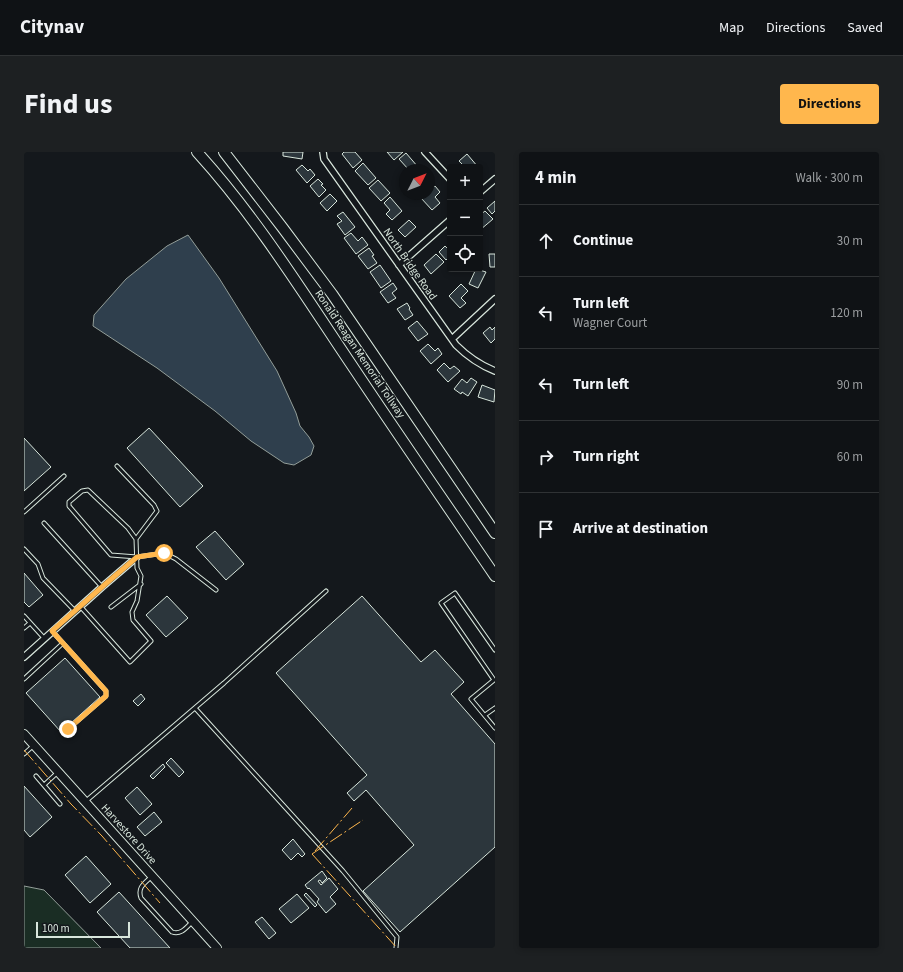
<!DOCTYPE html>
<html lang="en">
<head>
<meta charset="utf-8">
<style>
	:root { --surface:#0f1215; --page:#1d2022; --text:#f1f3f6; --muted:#9b9ea0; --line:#2f3234; --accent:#ffb74d }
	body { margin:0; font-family:"Source Sans 3",sans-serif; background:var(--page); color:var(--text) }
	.controls { position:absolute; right:12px; top:12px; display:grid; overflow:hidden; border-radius:4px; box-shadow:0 2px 6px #0003 }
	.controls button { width:36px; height:36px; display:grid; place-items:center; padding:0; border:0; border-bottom:1px solid var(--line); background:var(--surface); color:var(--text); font:20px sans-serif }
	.compass { position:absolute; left:375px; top:12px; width:36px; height:36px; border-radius:50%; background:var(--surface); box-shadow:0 2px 6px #0003; rotate:48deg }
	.scale { position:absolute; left:12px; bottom:10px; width:94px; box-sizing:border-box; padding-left:4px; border:2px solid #d8e6dc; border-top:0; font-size:11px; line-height:14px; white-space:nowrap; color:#d8e6dc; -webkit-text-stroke:3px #14181c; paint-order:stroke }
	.stop { position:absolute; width:12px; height:12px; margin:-9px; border:3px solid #ffb74d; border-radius:50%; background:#fff }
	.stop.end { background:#ffb74d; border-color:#fff; box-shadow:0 1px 4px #0008 }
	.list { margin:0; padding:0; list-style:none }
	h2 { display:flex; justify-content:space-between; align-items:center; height:52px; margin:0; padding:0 16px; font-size:17px }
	h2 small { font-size:13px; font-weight:400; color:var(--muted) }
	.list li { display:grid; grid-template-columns:26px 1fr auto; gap:12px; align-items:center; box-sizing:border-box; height:72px; padding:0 16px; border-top:1px solid var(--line) }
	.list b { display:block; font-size:15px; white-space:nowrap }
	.list p { margin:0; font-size:13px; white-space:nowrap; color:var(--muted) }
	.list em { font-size:13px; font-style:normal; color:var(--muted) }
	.icon { flex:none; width:22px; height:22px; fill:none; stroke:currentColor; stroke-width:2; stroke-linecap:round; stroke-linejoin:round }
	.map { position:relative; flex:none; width:471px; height:796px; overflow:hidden; border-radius:4px }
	header { display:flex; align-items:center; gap:24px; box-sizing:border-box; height:56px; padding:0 20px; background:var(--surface); border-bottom:1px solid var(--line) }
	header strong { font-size:19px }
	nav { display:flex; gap:22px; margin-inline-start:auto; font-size:14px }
	.intro { display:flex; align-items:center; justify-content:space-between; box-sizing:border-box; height:96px; padding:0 24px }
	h1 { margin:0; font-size:28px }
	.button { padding:10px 18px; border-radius:4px; background:var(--accent); color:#111; font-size:14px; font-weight:700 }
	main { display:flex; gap:24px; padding:0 24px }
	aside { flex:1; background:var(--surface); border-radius:4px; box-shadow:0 2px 6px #0003 }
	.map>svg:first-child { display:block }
	.green { fill:#1a2d24; stroke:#939e99 }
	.water { fill:#2f3f4d; stroke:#939e99 }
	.building { fill:#2c363c; stroke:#d8e6dc }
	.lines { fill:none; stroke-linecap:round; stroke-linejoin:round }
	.lane-casing { stroke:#d8e6dc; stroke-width:5 }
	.street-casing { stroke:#d8e6dc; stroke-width:8 }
	.secondary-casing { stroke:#d8e6dc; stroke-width:10 }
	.highway-casing { stroke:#d8e6dc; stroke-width:12 }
	.lane { stroke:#14181c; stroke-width:3 }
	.street { stroke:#14181c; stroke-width:5.5 }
	.secondary { stroke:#14181c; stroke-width:8 }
	.highway { stroke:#14181c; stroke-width:10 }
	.power { stroke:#ffb74d; stroke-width:1; stroke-dasharray:14 3 2 3; stroke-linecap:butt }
	.route { stroke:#ffb74d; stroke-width:5 }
	.labels { text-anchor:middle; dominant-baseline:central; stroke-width:3; stroke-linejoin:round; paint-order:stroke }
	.street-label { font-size:11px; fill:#d8e6dc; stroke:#14181c }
</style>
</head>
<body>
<header>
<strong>Citynav</strong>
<nav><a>Map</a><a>Directions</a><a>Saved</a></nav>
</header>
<div class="intro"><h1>Find us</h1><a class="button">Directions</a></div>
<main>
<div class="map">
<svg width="471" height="796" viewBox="0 0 471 796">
	<rect width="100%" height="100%" fill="#14181c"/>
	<path class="green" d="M0,734l20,4 57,58h-77z"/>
	<path class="water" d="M164,83l31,43 58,93 19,42 4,13 9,11 5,9 -3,9 -17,10 -10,-2 -33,-22 -36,-30 -58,-43 -64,-42 1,-11 32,-36 41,-33z"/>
	<path class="building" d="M259,0h20l-1,7 -19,-3z
		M320,0h11l7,8 -9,8 -11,-14z
		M363,0h16l-9,8z
		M382,1l12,14 -2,3h-7l-10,-11z
		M443,2l11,13h-13l-6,-6z
		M339,11l13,15 -8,7 -13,-14z
		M278,13l6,6 2,-2 5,6 -8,8 -11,-13z
		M294,27l5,5 -2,1 5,5 -7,7 -9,-11z
		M354,28l12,13 -9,8 -12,-13z
		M411,34l5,6 -5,5 5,6 -8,7 -11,-12 4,-4h4v-3z
		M306,42l7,7 -10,10 -7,-8z
		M366,45l12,14 -10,9 -6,-6 4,-4 -6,-7z
		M471,49v10l-3,3 -5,-6z
		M461,59l8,8 -13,11v-15z
		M319,60l12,15 -10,8 -8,-11 5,-3 -5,-5z
		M385,68l7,7 -11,10 -7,-7z
		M327,81l7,8 4,-4 6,8 -12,9 -12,-16z
		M421,94l4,4 1,-1v11l-2,-2 -2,2 -7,-8z
		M345,96l5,7 -2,1 5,7 -9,6 -10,-13z
		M412,102l8,8 -13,12 -7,-9z
		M465,102h6v13h-5z
		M356,113l11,16 -10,7 -11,-16z
		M452,117l10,3 -8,16 -9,-4z
		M369,131l4,6 -5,4 4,5 -8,5 -8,-11z
		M437,132l7,7 -7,7 5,5 -6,5 -11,-12z
		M383,151l3,5 -1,1 4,6 -8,5 -8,-11z
		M393,169l11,13 -10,7 -10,-13z
		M466,175l2,3 3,-3v12l-4,4 -8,-10z
		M404,192l7,7 3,-3 4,6 -11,10 -11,-13z
		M420,211l6,6 4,-3 6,5 -12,11 -11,-12z
		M447,226l6,4 -9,14 -6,-4 -1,2 -7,-5 8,-10 5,4z
		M458,233l13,5 -1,12 -16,-5z
		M125,276l54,58 -23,21 -53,-59z
		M0,286l27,29 -27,24z
		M191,379l29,33 -18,16 -30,-33z
		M0,421l19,22 -14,12 -5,-5z
		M143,444l21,22 -22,19 -20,-22z
		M338,444l59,66 14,-12 29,32 -13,12 44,50v103l-95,85 -37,-41 51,-46 -48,-55 -12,11 -7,-8 20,-18 -91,-102z
		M41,506l35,39 -39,35 -35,-39z
		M117,542l4,5 -7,7 -5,-5z
		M147,606l13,14 -5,5 -13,-14z
		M139,612l2,3 -12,12 -3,-3z
		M0,634l28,31 -22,20 -6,-7z
		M113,635l15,17 -12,11 -15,-17z
		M130,660l8,10 -17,14 -8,-9z
		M269,687l12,15 -3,3 -4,-4 -7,7 -9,-10z
		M62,704l25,28 -21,19 -25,-28z
		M298,719l5,7 -5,5 -2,-3 -2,1 3,4 8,-7 9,11 -8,8 6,7 -10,9 -9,-11 2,-3 -10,-11 -1,1 -3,-4z
		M95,740l51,56h-40l-33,-36z
		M282,741l11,12 -2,2 -11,-12z
		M273,742l12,14 -18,15 -12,-14z
		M238,765l14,16 -7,6 -14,-17z"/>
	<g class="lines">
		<g class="lane-casing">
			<path id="lane" d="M93,314l37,39 3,6 -21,28
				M0,360l40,-36
				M20,371l58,64
				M0,397l14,15 5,14 32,33
				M56,454l50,56 21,-21 -18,-21 -1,-8 5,-11 4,-25 -4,-8 -1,-29 -8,-11 -40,-38 -6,1 -13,11v4l42,49 26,2 27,-4 12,6 40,31
				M87,455l30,-23
				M0,464l20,22
				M0,476l6,-5
				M28,479l54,60v5l-38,33
				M471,498l-40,-57 -14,10 53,77 -23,19 24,29
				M0,527l39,-36
				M171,556l148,163 54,66 -1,11
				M461,563l10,-7
				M0,602l10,-9
				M12,624l24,28
				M20,633l14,-13
				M62,649l138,-118 102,-92
				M128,724c-7,7 -15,11 -11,22l31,34c9,3 14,-4 20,-10"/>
		</g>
		<g class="street-casing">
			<path id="street" d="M299,0l1,7 132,186c12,12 24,20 39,26
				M401,0l25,27
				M456,40l15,-13
				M375,113l51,-45
				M428,187l43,-40
				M0,505l78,-70 35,-30"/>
		</g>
		<g class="secondary-casing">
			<path id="secondary" d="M0,582l193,214"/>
		</g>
		<g class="highway-casing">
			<path id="highway" d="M173,0c61,67 108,144 158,218 46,69 93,137 140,206
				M200,0l58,75 50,67 163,239"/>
		</g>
		<use href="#lane" class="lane"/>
		<use href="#street" class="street"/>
		<use href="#secondary" class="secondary"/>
		<use href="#highway" class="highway"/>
		<path class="power" d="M0,598l47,54 31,32 58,67
			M291,699l37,-43
			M288,702l85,94
			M288,702l51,-34"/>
	</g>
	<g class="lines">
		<path class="route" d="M44,577l38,-33v-5l-54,-60 50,-44 35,-30 27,-4"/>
	</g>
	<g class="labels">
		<g class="street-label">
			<text transform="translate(386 112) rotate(55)">North Bridge Road</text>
			<text transform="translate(336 202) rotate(56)">Ronald Reagan Memorial Tollway</text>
			<text transform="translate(105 682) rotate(48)">Harvestore Drive</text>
		</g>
	</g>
</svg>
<div class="controls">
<button>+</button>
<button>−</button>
<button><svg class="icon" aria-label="locate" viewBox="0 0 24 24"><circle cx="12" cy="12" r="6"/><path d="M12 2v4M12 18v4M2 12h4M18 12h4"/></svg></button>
</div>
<svg class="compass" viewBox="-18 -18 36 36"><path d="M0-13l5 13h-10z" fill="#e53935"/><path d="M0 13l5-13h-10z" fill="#9b9ea0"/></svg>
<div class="scale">100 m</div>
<div class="stop" style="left:140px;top:401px"></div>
<div class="stop end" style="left:44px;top:577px"></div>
</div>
<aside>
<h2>4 min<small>Walk · 300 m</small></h2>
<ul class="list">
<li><svg class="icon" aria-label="ahead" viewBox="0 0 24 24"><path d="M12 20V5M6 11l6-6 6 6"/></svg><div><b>Continue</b></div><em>30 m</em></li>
<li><svg class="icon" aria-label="left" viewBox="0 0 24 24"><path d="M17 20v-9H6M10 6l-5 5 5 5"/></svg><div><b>Turn left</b><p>Wagner Court</p></div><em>120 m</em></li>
<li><svg class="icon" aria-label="left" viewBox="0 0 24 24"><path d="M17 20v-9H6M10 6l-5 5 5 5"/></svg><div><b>Turn left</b></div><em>90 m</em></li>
<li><svg class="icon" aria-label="right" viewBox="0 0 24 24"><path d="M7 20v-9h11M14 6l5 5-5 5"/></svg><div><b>Turn right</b></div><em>60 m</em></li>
<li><svg class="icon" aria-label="arrive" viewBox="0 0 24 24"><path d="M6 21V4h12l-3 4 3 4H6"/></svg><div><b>Arrive at destination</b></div></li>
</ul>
</aside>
</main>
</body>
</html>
